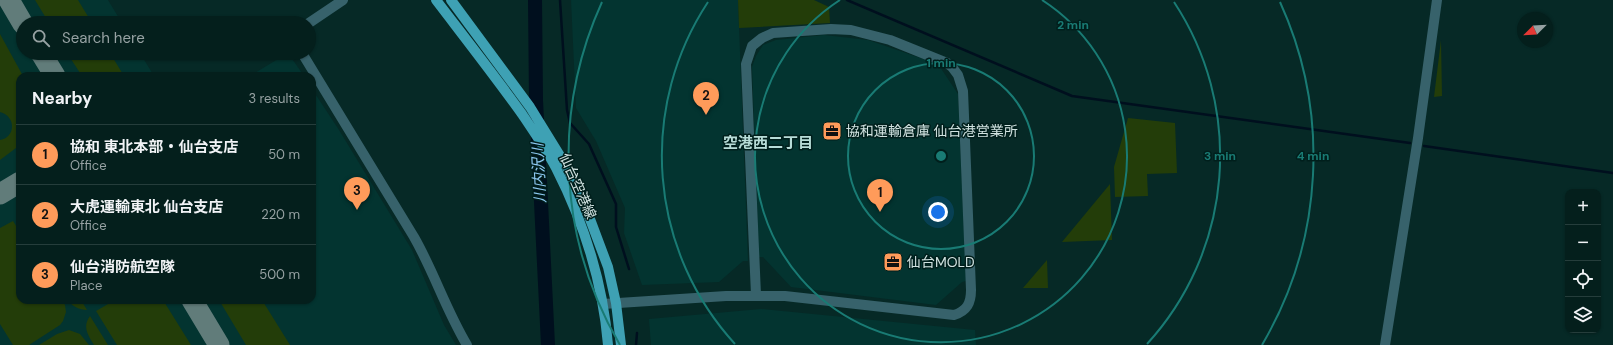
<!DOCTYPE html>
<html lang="en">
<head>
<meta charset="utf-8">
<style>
	:root { --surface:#041f1c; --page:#122c29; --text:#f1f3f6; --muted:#97a2a3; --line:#253d3b; --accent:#ff9b5a }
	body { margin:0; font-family:"DM Sans","Noto Sans JP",sans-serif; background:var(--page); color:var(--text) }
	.controls { position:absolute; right:12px; bottom:12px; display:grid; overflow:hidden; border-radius:8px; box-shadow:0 1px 3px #0004 }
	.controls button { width:36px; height:36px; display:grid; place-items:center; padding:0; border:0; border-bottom:1px solid var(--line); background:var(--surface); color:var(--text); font:20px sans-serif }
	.compass { position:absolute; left:1517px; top:12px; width:36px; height:36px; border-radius:50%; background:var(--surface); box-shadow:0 1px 3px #0004; rotate:246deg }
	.you { position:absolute; left:938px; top:212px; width:14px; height:14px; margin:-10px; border:3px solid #fff; border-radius:50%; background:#1a73e8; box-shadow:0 0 0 6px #1a73e833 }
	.badge { display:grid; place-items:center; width:26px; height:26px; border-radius:50%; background:var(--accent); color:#111; font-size:13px; font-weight:700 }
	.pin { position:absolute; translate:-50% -33px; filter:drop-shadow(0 1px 2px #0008) }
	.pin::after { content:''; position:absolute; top:21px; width:14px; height:12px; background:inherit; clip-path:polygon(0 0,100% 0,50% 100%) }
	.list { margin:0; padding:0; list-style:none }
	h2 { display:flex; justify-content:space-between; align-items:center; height:52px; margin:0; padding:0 16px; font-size:17px }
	h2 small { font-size:13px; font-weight:400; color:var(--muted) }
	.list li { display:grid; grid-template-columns:26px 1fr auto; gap:12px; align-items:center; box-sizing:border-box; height:60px; padding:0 16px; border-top:1px solid var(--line) }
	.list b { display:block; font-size:15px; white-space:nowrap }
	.list p { margin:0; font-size:13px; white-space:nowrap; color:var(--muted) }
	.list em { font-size:13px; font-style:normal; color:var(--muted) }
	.icon { flex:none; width:22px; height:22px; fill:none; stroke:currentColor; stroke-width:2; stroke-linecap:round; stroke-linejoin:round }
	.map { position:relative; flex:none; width:1613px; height:345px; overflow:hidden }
	.search { position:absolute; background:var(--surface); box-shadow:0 1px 3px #0004; left:16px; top:16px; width:300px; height:44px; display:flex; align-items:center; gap:10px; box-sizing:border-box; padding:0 14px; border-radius:22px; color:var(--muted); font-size:15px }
	.panel { position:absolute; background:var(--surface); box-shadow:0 1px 3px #0004; left:16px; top:72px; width:300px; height:232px; border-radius:12px }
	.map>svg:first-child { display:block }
	.built { fill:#033430 }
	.green { fill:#233d09 }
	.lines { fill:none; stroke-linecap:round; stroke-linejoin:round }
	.stream { stroke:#000f1e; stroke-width:2.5 }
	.river { stroke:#000f1e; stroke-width:14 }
	.taxiway { stroke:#617c7a; stroke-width:21 }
	.minor { stroke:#37626b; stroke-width:10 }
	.major { stroke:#3ea1b4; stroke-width:10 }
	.ring { fill:none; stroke:#197b74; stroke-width:2 }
	.labels { text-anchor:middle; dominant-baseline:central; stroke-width:3; stroke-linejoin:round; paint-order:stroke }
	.poi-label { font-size:14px; fill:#d0e2e0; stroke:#001f1c; text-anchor:start }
	.street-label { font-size:14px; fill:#d0e2e0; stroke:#001f1c }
	.neighbourhood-label { font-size:15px; font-weight:bold; fill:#b7dcd7; stroke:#001f1c }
	.water-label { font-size:15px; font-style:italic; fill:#8ec9f3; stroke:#001f1c }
	.centre { fill:#197b74; stroke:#001f1c; stroke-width:2 }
	.ring-label { font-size:12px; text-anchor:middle; font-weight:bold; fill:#197b74; stroke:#001f1c; stroke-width:3; stroke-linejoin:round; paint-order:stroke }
</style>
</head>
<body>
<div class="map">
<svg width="1613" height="345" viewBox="0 0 1613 345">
	<rect width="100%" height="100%" fill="#062926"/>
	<path class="built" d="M0,0h108l14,23h-99v30h117l14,23h-134v224h292v-211l27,41 73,120 32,75 12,20h-456z
		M571,0h167l10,261h-5l-24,21 -77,3 -18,-52 1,-25 -29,-67 -20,-33z
		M824,35l44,5 70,24 20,30 8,187 -4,1 -26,23 -145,-18 -28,-30h-4l-7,-190 4,-11 7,-11 13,-5z
		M288,53l16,23h-54z
		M761,309l214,21 1,15h-325l-2,-26z"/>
	<path class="green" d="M35,0h43l14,23h-43z
		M738,0h76l15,7 1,16 -91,5z
		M0,34l23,42h-3v69l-20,15v-20c16,-3 16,-24 0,-28z
		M1441,40l1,56 -8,1z
		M67,53h43l14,23h-42z
		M1128,118l47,5 2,50 -30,1 1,22 -33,1 -1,-30z
		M1110,184l2,56 -50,2z
		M13,221l7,11v68h42l3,5 1,7 -3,9 -3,4 -31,20h-16l-13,-21v-96z
		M1047,260l1,28h-25z
		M68,300h13l6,10c-7,0 -16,-4 -19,-10z
		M115,300h48l28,45h-74l-21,-34z
		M219,300h43l28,45h-44z
		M90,316l18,29h-14c-6,-10 -12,-18 -4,-29z
		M69,330l11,4 9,11h-50l18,-11z"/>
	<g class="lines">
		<path class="stream" d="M560,0l7,110 3,13 19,21 27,60v23l13,42
			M847,0l225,96 338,47
			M1424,146l189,27
			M636,345l1,-12"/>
		<path class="river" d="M535,0l1,100 12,245"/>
		<path class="taxiway" d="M9,0l14,24
			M41,53l14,23
			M0,194l20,-12
			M192,300l27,45"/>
		<path class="minor" d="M309,23l34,-23
			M302,53l112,184c20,35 32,73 53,108
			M603,304l123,-8h59l169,19c13,-4 17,-12 17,-25l-8,-199 -5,-16 -6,-8 -5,-4 -57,-23 -39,-10 -20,-1 -58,4 -11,5 -10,8 -6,18 10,231
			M1385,345l33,-207 19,-138"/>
		<path class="major" d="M436,0c29,38 58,75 86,114 12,18 24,35 34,54 28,55 47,116 52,177
			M451,0l79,107 37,60 17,36 24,64 8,36 5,42"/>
	</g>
	<g class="ring">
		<circle cx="941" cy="156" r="93"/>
		<path d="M1042 0A186 186 0 1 1 840 0"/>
		<path d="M735 344A279 279 0 0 1 708 2M1174 2A279 279 0 0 1 1147 344"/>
		<path d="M620 345A372 372 0 0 1 602 2M1280 2A372 372 0 0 1 1262 345"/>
	</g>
	<defs>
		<g id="office-square" transform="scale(1)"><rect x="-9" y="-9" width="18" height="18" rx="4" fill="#ff9b5a" stroke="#001f1c"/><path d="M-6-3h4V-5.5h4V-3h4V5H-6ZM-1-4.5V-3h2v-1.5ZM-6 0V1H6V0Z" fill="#111"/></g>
	</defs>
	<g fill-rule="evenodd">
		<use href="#office-square" x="832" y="131"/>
		<use href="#office-square" x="893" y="262"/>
	</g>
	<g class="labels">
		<g class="poi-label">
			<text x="846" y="131">協和運輸倉庫 仙台港営業所</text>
			<text x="907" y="262">仙台MOLD</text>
		</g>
		<g class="street-label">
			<text transform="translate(578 186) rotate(66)">仙台空港線</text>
		</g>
		<g class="neighbourhood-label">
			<text x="768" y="143">空港西二丁目</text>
		</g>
		<g class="water-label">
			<text transform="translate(539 173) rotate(-93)">川内沢川</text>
		</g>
	</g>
	<circle cx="941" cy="156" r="6" class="centre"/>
	<g class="ring-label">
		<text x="1073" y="29">2 min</text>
		<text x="941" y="67">1 min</text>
		<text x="1220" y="160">3 min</text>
		<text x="1313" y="160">4 min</text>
	</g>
</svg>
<div class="controls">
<button>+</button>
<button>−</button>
<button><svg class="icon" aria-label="locate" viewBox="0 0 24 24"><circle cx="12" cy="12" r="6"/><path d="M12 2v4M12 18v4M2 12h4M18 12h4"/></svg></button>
<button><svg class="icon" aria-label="layers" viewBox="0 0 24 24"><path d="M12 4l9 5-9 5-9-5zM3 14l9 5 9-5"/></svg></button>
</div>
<svg class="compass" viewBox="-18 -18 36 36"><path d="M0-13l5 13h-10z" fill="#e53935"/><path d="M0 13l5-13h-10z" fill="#97a2a3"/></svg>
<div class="you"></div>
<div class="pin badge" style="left:880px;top:212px">1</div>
<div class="pin badge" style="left:706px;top:115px">2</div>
<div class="pin badge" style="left:357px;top:210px">3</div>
<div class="search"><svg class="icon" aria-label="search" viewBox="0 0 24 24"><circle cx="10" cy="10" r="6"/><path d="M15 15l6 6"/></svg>Search here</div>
<section class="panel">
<h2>Nearby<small>3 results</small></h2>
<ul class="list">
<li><span class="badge">1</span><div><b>協和 東北本部・仙台支店</b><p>Office</p></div><em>50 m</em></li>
<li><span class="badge">2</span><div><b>大虎運輸東北 仙台支店</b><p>Office</p></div><em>220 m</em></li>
<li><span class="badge">3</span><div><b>仙台消防航空隊</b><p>Place</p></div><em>500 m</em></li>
</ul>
</section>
</div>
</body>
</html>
